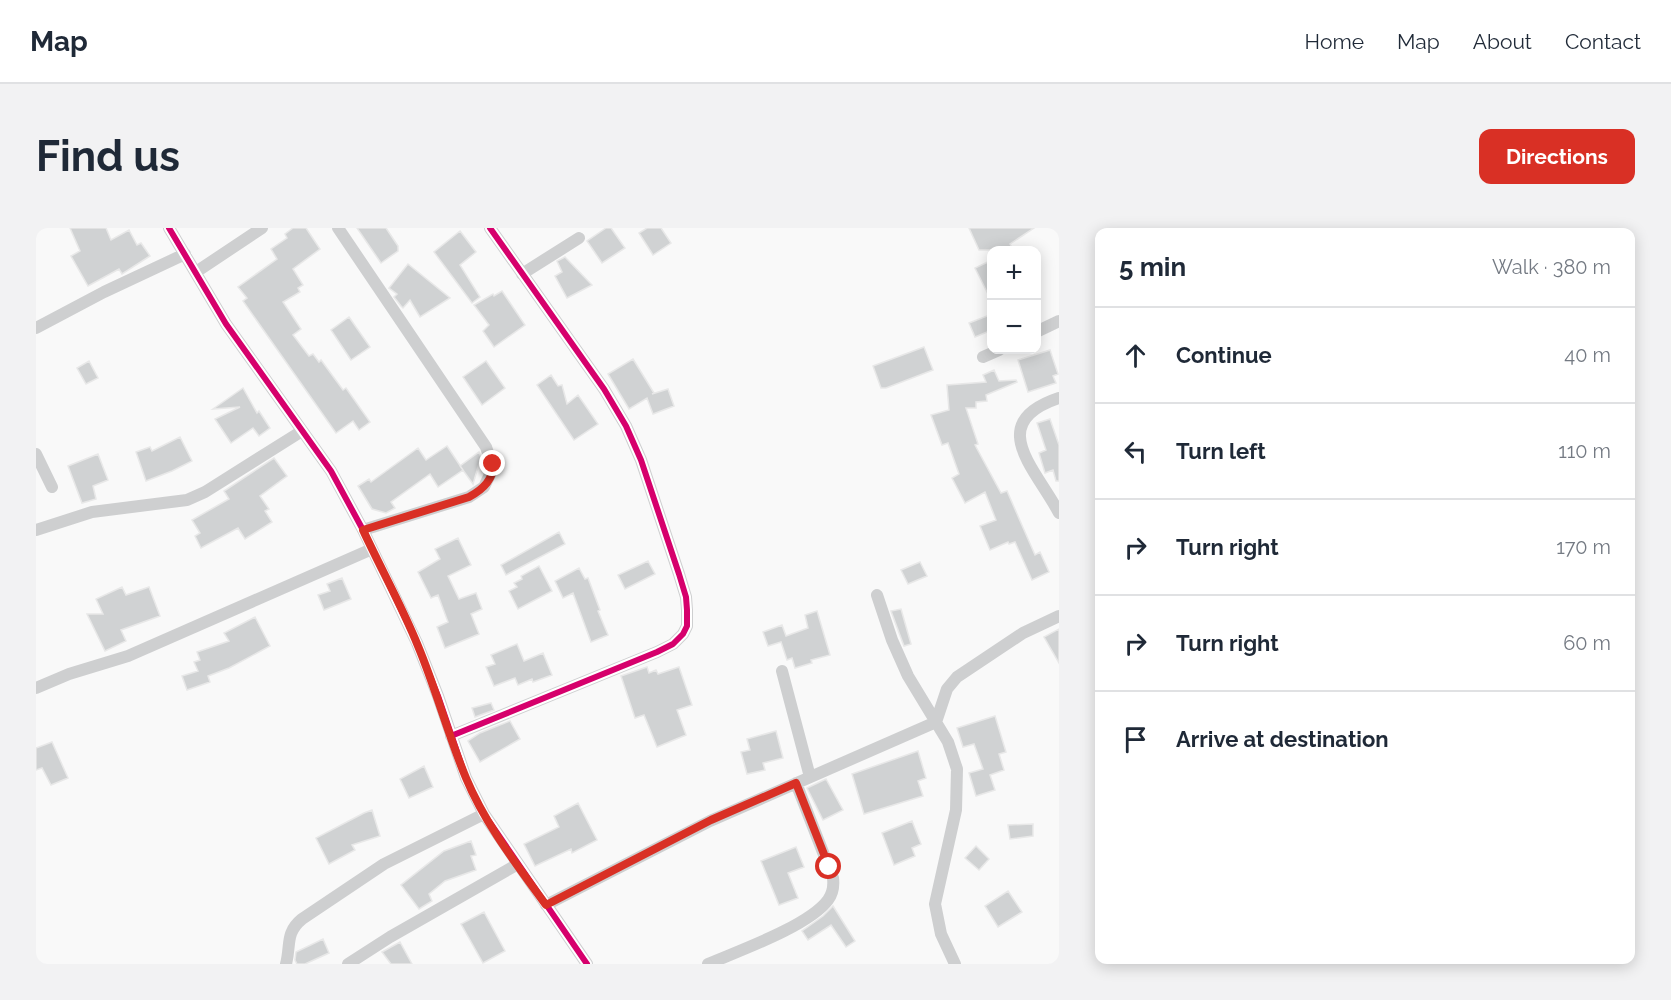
<!DOCTYPE html>
<html lang="en">
<head>
<meta charset="utf-8">
<style>
	:root { --surface:#fff; --page:#f2f2f3; --text:#1f2937; --muted:#747a83; --line:#e0e1e3; --accent:#d93025 }
	body { margin:0; font-family:Raleway,sans-serif; background:var(--page); color:var(--text) }
	.controls { position:absolute; right:18px; top:18px; display:grid; overflow:hidden; border-radius:12px; box-shadow:0 3px 15px #0003 }
	.controls button { width:54px; height:54px; display:grid; place-items:center; padding:0; border:0; border-bottom:2px solid var(--line); background:var(--surface); color:var(--text); font:30px sans-serif }
	.stop { position:absolute; width:18px; height:18px; margin:-14px; border:4px solid #d93025; border-radius:50%; background:#fff }
	.stop.end { background:#d93025; border-color:#fff; box-shadow:0 2px 6px #0008 }
	.list { margin:0; padding:0; list-style:none }
	h2 { display:flex; justify-content:space-between; align-items:center; height:78px; margin:0; padding:0 24px; font-size:26px }
	h2 small { font-size:20px; font-weight:400; color:var(--muted) }
	.list li { display:grid; grid-template-columns:39px 1fr auto; gap:18px; align-items:center; box-sizing:border-box; height:96px; padding:0 24px; border-top:2px solid var(--line) }
	.list b { display:block; font-size:22px; white-space:nowrap }
	.list em { font-size:20px; font-style:normal; color:var(--muted) }
	.icon { flex:none; width:33px; height:33px; fill:none; stroke:currentColor; stroke-width:2; stroke-linecap:round; stroke-linejoin:round }
	.map { position:relative; flex:none; width:1023px; height:736px; overflow:hidden; border-radius:12px }
	header { display:flex; align-items:center; gap:36px; box-sizing:border-box; height:84px; padding:0 30px; background:var(--surface); border-bottom:2px solid var(--line) }
	header strong { font-size:28px }
	nav { display:flex; gap:33px; margin-inline-start:auto; font-size:21px }
	.intro { display:flex; align-items:center; justify-content:space-between; box-sizing:border-box; height:144px; padding:0 36px }
	h1 { margin:0; font-size:42px }
	.button { padding:15px 27px; border-radius:12px; background:var(--accent); color:#fff; font-size:21px; font-weight:700 }
	main { display:flex; gap:36px; padding:0 36px }
	aside { flex:1; background:var(--surface); border-radius:12px; box-shadow:0 3px 15px #0003 }
	.map>svg:first-child { display:block }
	.building { fill:#d0d2d3; stroke:#e8e8e8; stroke-width:1.5 }
	.lines { fill:none; stroke-linecap:round; stroke-linejoin:round }
	.street { stroke:#cecfd0; stroke-width:12 }
	.cycleway-casing { stroke:#fff; stroke-width:10 }
	.cycleway { stroke:#d6006c; stroke-width:6 }
	.route { stroke:#d93025; stroke-width:8 }
</style>
</head>
<body>
<header>
<strong>Map</strong>
<nav><a>Home</a><a>Map</a><a>About</a><a>Contact</a></nav>
</header>
<div class="intro"><h1>Find us</h1><a class="button">Directions</a></div>
<main>
<div class="map">
<svg width="1023" height="736" viewBox="0 0 1023 736">
	<rect width="100%" height="100%" fill="#f9f9f9"/>
	<path class="building" d="M34,0h36l5,12 18,-10 8,15 4,-2 9,13 -28,18 -3,-5 -31,17 -17,-30 9,-5z
		M257,0h13l14,21 -27,20 10,16 -5,3 2,4 -17,10 18,27 -8,6 16,21 4,-2 6,8 2,-2 22,30 3,-2 24,34 -11,8 -6,-9 -17,12 -93,-132 4,-3 -9,-11 39,-28 -6,-10 16,-11 -2,-4z
		M321,0h29l12,18v5l-17,12z
		M570,0h5l14,20 -23,15 -15,-22z
		M611,0h14l10,15 -18,12 -14,-22z
		M933,0h65l-24,16 3,6h-34z
		M424,3l16,21 -16,13 20,32 -8,6 -38,-51z
		M529,29l27,28 -25,13 -12,-22 7,-4 -5,-11z
		M956,32v42l-17,-34z
		M372,36l42,34 -30,19 -10,-17 -7,8 -2,-2 -7,-9 3,-3 -8,-6z
		M466,63l23,34 -31,22 -11,-16 6,-6 -15,-20 19,-11 1,2z
		M956,86v16l-17,7 -6,-14z
		M313,89l21,30 -19,13 -20,-30z
		M888,119l9,23 -47,18h-5l-8,-22z
		M1014,122l8,24 -5,2 3,7 -28,9 -10,-32z
		M597,131l21,34 -2,1 16,-5 6,17 -21,8 -6,-16 -18,11 -21,-35z
		M53,133l9,17 -12,6 -9,-16z
		M450,133l19,27 -23,17 -19,-28z
		M958,142l5,11 17,-1 1,2 -31,13 1,6 -11,1v6h-10l12,36 -3,1 26,48 6,-2 28,64 5,-3 9,20 -17,8 -17,-38 -6,2 -1,-2 -18,8 -10,-24 16,-6 -11,-28 -20,11 -13,-25 7,-4 -11,-31 -6,2 -11,-30 18,-5 -2,-25 39,-3 -3,-7z
		M515,147l7,11 4,-1 5,19 11,-9 20,29 -24,16 -37,-55z
		M207,160l14,25 2,-2 11,17 -11,8 -6,-8 -22,15 -16,-24 25,-12 -27,2z
		M1014,191l9,26v36h-3l-3,-11 -8,3 -6,-20 7,-3 -9,-27z
		M144,209l12,24 -20,10 -26,10 -10,-29 14,-5 2,4z
		M411,218l16,24 -25,17 -8,-13 -39,28 4,6 -9,5 -14,-4 -14,-23 11,-7 2,3 47,-34 8,12z
		M443,224l2,5 -8,27 -13,-18z
		M62,226l10,26 -15,6 3,13 -14,4 -14,-37z
		M238,230l13,18 -27,20 9,13 -4,2 7,11 -27,17 -7,-11 -37,20 -6,-12 5,-3 -8,-13 37,-21 -5,-8z
		M523,304l6,12 -59,31 -5,-10z
		M422,310l13,27 -23,11 11,23 17,-6 6,16 -11,5 8,20 -34,14 -8,-21 11,-5 -10,-27 -7,3 -13,-26 22,-13 -5,-10z
		M612,333l7,13 -30,15 -7,-14z
		M884,334l7,14 -19,8 -7,-14z
		M503,338l13,25 -34,18 -9,-18 8,-4 -3,-4 8,-4 -1,-3z
		M543,340l6,11 3,-1 12,32 -2,1 10,24 -17,7 -18,-49 -10,5 -8,-17z
		M306,350l9,21 -27,11 -6,-15 12,-4 -3,-7z
		M86,359l4,8 23,-8 11,29 -39,14 5,11 -21,10 -18,-37h16l-7,-15z
		M865,381l10,35 -7,2 -13,-35z
		M781,383l13,44 -19,5 1,3 -17,5 -3,-10 -5,2 -6,-18 -13,4 -5,-14 19,-7 4,11 22,-8 -3,-13z
		M219,389l15,29 -41,22 -21,8 2,6 -23,8 -5,-14 16,-5 -4,-9 6,-2 -3,-8 32,-11 -5,-8z
		M1023,401v34l-15,-26z
		M481,416l7,17 19,-8 9,22 -19,7 -1,-3 -14,6 -3,-7 -21,8 -8,-19 9,-3 -4,-9z
		M611,439l2,6 7,-3 2,4 21,-7 13,38 -15,5 9,25 -29,12 -13,-32 -9,3 -14,-42z
		M455,475l3,7 -19,7 -3,-9z
		M959,488l11,36 -7,2 5,16 -14,5 5,15 -19,6 -7,-23 14,-4 -9,-25 -11,3 -6,-19z
		M474,493l10,18 -40,23 -12,-21 12,-8z
		M740,503l7,27 -20,5 2,7 -18,4 -6,-22 9,-2 -3,-11z
		M16,514l16,36 -17,7 -9,-17 -6,2v-22z
		M882,523l8,27 -8,3 5,15 -59,18 -12,-40z
		M388,538l9,21 -24,11 -9,-19z
		M790,551l17,31 -20,10 -16,-32z
		M542,575l19,37 -25,13 -1,-4 -36,17 -11,-22 35,-17 -5,-11z
		M336,582l8,26 -28,9 3,5 -26,14 -13,-26 48,-25z
		M876,593l9,23 -9,4 3,8 -21,9 -12,-32z
		M997,596v12l-23,3 -2,-14z
		M435,613l5,14 -5,1 5,14 -31,11 -16,13 3,7 -13,8 -18,-24 43,-34z
		M940,618l13,13 -10,11 -14,-12z
		M760,619l8,20 -16,6 10,25 -19,7 -18,-44z
		M972,663l14,21 -24,15 -13,-21z
		M797,678l22,35 -9,6 -15,-22 -23,15 -6,-9 21,-15z
		M448,684l21,39 -22,12 -22,-39z
		M287,711l6,14 -24,11h-8l-2,-4 1,-8z
		M364,714l12,22h-21l-9,-12z"/>
	<g class="lines">
		<path class="street" d="M133,0l57,96 105,147 32,59 54,113 21,53 28,82 18,36 103,150
			M302,0l148,219 7,21 -9,19 -15,10 -106,33
			M160,44l66,-44
			M486,46l57,-36
			M0,100l68,-36 81,-38
			M1000,104l23,-11
			M947,129l16,-7
			M1023,170c-75,25 -23,71 0,115
			M0,226l16,33
			M0,302l56,-18 95,-12 18,-8 97,-61
			M841,367l15,45 16,36 40,66 9,27 -1,41 -21,94 6,30 14,30
			M746,443l28,106
			M0,460l33,-14 59,-18 244,-107
			M415,508l206,-84 16,-8 10,-10 4,-8v-16l-1,-13 -7,-23 -38,-114 -15,-34 -22,-37 -114,-161
			M510,677l164,-84 226,-99 11,-33 10,-12 66,-44 36,-17
			M250,736c5,-19 -1,-31 16,-45l82,-55 100,-50
			M312,736l42,-27 128,-73
			M672,736c30,-13 101,-38 120,-64 5,-7 6,-14 5,-22l-37,-95"/>
		<g class="cycleway-casing">
			<path id="cycleway" d="M133,0l57,96 105,147 32,59 54,113 21,53 28,82 18,36 103,150
				M415,508l206,-84 16,-8 10,-10 4,-8v-16l-1,-13 -7,-23 -38,-114 -15,-34 -22,-37 -114,-161"/>
		</g>
		<use href="#cycleway" class="cycleway"/>
	</g>
	<g class="lines">
		<path class="route" d="M457,236c1,16 -11,26 -24,33l-106,33c18,39 39,76 55,116 18,43 30,89 48,132 19,46 51,87 80,127l165,-85 85,-37 33,84"/>
	</g>
</svg>
<div class="controls">
<button>+</button>
<button>−</button>
</div>
<div class="stop" style="left:793px;top:639px"></div>
<div class="stop end" style="left:457px;top:236px"></div>
</div>
<aside>
<h2>5 min<small>Walk · 380 m</small></h2>
<ul class="list">
<li><svg class="icon" aria-label="ahead" viewBox="0 0 24 24"><path d="M12 20V5M6 11l6-6 6 6"/></svg><div><b>Continue</b></div><em>40 m</em></li>
<li><svg class="icon" aria-label="left" viewBox="0 0 24 24"><path d="M17 20v-9H6M10 6l-5 5 5 5"/></svg><div><b>Turn left</b></div><em>110 m</em></li>
<li><svg class="icon" aria-label="right" viewBox="0 0 24 24"><path d="M7 20v-9h11M14 6l5 5-5 5"/></svg><div><b>Turn right</b></div><em>170 m</em></li>
<li><svg class="icon" aria-label="right" viewBox="0 0 24 24"><path d="M7 20v-9h11M14 6l5 5-5 5"/></svg><div><b>Turn right</b></div><em>60 m</em></li>
<li><svg class="icon" aria-label="arrive" viewBox="0 0 24 24"><path d="M6 21V4h12l-3 4 3 4H6"/></svg><div><b>Arrive at destination</b></div></li>
</ul>
</aside>
</main>
</body>
</html>
